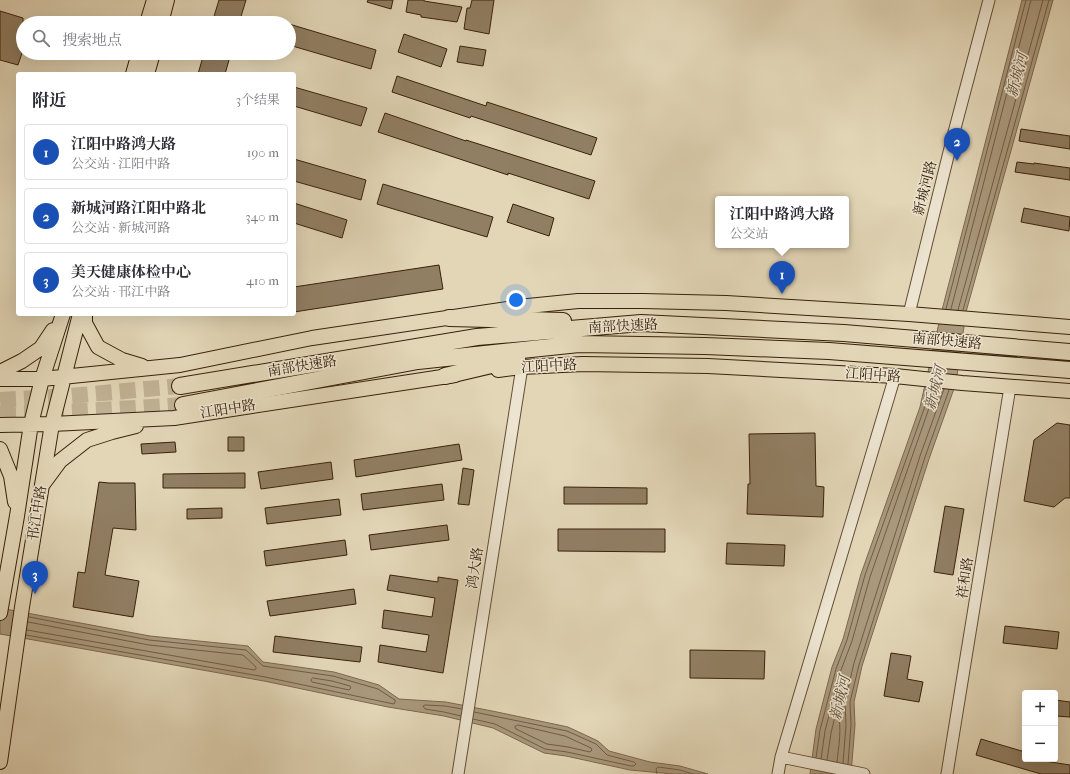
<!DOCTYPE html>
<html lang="zh">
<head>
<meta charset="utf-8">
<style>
	:root { --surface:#fff; --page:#f7f7f7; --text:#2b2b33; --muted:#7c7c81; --line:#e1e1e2; --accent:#ea580c }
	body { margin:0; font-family:"IM FELL French Canon","Noto Serif SC",serif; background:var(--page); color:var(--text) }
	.controls { position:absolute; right:12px; bottom:12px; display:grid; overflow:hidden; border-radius:4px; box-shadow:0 4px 16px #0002 }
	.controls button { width:36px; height:36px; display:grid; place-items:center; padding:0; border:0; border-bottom:1px solid var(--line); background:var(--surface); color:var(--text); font:20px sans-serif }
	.you { position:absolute; left:516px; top:300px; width:14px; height:14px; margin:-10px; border:3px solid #fff; border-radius:50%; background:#1a73e8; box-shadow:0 0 0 6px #1a73e833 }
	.badge { display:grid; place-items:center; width:26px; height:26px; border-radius:50%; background:var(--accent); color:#fff; font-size:13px; font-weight:700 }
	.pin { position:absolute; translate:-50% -33px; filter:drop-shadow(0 1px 2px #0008) }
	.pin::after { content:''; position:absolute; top:21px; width:14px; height:12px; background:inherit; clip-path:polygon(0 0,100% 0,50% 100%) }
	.popup { position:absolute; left:715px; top:196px; width:134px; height:52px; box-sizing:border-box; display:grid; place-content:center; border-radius:4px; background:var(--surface); filter:drop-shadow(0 1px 3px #0005); font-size:13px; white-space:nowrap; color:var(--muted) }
	.popup b { font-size:15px; color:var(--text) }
	.popup::after { content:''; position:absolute; left:50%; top:100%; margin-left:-8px; border:8px solid transparent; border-top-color:var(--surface) }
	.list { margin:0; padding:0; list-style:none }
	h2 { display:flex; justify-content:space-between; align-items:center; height:52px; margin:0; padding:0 16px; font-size:17px }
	h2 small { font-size:13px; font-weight:400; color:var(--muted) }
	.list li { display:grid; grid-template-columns:26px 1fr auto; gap:12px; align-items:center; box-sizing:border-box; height:56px; margin:0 8px 8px; padding:0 8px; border:1px solid var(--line); border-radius:4px }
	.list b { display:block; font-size:15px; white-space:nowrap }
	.list p { margin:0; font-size:13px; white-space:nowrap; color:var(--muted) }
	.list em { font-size:13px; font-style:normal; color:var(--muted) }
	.icon { flex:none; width:22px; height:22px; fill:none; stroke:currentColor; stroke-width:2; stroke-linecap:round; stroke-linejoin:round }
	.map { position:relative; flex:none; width:1070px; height:774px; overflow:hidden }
	.search { position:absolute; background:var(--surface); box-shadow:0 4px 16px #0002; left:16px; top:16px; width:280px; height:44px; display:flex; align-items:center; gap:10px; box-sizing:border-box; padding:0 14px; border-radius:22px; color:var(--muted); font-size:15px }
	.panel { position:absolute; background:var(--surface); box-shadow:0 4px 16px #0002; left:16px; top:72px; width:280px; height:244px; border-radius:4px }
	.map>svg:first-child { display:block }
	.water { fill:#a9987c; stroke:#7c684e }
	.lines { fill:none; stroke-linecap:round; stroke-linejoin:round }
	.shore { stroke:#715c43; stroke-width:1 }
	.building { fill:#917f64; stroke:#39210a }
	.highway-tunnel { stroke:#c0b294; stroke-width:16; stroke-dasharray:16 8; stroke-linecap:butt }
	.minor-casing { stroke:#634e35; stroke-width:13 }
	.major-casing { stroke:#39210a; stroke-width:16 }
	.highway-casing { stroke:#39210a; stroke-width:18 }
	.minor { stroke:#ece4d0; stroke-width:11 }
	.major { stroke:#e2d6b7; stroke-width:14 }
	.highway { stroke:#e2d6b7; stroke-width:16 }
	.labels { text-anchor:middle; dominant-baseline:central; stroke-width:3; stroke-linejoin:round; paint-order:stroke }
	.street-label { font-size:14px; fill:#39210a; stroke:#ece4d0 }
	.water-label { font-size:15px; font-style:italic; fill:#604b32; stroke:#ece4d0 }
</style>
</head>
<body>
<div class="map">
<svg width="1070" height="774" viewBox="0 0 1070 774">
	<rect width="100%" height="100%" fill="#e2d6b7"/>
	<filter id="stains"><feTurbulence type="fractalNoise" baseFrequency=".005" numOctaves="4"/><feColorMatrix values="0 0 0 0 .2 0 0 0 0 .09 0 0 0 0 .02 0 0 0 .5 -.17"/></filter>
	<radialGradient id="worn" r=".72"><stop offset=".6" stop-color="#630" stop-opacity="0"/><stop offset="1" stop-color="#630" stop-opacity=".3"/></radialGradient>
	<path class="water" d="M1022,0h31l-87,312 -10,71 -27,76 -67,207 -8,36 1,23 -4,49h-41l6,-45 16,-62 11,-28 18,-65 59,-167 21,-93z
		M0,608l150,28 98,10 15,16 71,10 45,13 20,14 47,3 51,10 71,15 30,14 11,10 41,11 30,4 28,8h-35l-43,-4 -64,-14 -22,-3 -51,-25 -49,-12 -56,-9 -124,-26 -264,-47z"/>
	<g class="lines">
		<path class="shore" d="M946,309l80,-309
			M951,309l80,-309
			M958,310l85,-310
			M963,310l86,-310
			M27,630l227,40 2,-1v-2l-13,-12 -94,-10 -121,-23
			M26,635l239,42 124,26 5,1 1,-2v-2l-17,-11 -45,-13 -70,-10 -17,-16 -97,-10 -120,-23
			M313,678l19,3 18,5 1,2 -2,2 -37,-8 -1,-2z
			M461,716l-17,-4 -19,-3 -2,-3 2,-1 20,1 17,3
			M473,719l22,5 50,25 22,3 64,14h3l2,-2 -2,-2 -27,-7 -11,-11 -29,-13 -93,-19
			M518,725l47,11 26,12 1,2 -2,2 -22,-5 -21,-3 -31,-15 -1,-2z
			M816,758l4,-28 16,-61 11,-29 18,-65 59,-166 4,-21
			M821,759l4,-28 16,-61 11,-29 18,-64 58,-166 5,-23
			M827,760l4,-27 4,-17 2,-1c6,8 1,36 0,47
			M843,763l3,-38 -1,-23 9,-39 66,-207 24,-67
			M848,764l3,-39 -1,-23 9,-37 66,-208 24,-67
			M657,774l-1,-5 2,-2 22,3 13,4"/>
	</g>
	<path class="building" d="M219,0h27l-7,23h-27z
		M368,0h25l-2,9 -24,-7z
		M408,0h16v1l38,6 -5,15 -36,-5v-2l-15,-3z
		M472,0h22l-5,34 -25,-5 3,-21h3z
		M0,11l23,7v32l-5,15 -18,-5z
		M289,24l87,26 -5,19 -82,-24z
		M404,34l43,15 -6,18 -43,-15z
		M460,46l26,4 -3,16 -26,-4z
		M204,53h27l-6,21h-27z
		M397,76l89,30 1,-4 110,36 -6,17 -120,-39 -1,2 -78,-26z
		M294,87l73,21 -6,18 -67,-20z
		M385,113l81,28v-1l129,41 -6,18 -81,-26v2l-130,-43z
		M1021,129l49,7v13l-51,-8z
		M294,159l72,21 -5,20 -67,-19z
		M1017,162l17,2v-1l36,5v12l-55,-8z
		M383,184l110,33 -6,20 -110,-33z
		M294,203l53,17 -5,18 -48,-15z
		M513,204l41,14 -5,18 -42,-14z
		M1024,208l46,9 -1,14 -48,-9z
		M439,265l4,24 -149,23v-25z
		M1057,423l13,2v73h-5l-11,9 -30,-6 10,-61z
		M815,433l1,53 8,1 -1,30 -76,-3 1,-30h2l-1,-50z
		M228,437h16v14h-16z
		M175,442l1,10 -34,2 -1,-10z
		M459,444l3,16 -106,17 -2,-17z
		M331,462l2,17 -72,10 -3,-17z
		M463,468l11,2 -5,35 -11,-1z
		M245,473v15h-82v-14z
		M99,482l10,1h26l1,47 -23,-2 -8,47 34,6 -6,36 -60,-10 5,-35 7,1z
		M442,484l2,16 -81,10 -2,-16z
		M564,487l83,1v16h-83z
		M339,499l2,16 -74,9 -2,-16z
		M945,506l19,3 -11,66 -19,-3z
		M222,508v10l-35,1v-10z
		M447,525l2,15 -78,10 -2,-15z
		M558,529h107v23l-107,-1z
		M345,540l2,15 -81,11 -2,-15z
		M727,543l58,2 -1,21 -58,-2z
		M390,575l48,7v-5l20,3 -15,93 -65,-11 2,-17 46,7 3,-17 -47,-7 2,-18 48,7 3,-19 -48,-8z
		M354,589l2,15 -86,12 -3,-15z
		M1005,626l54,6 -2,17 -54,-6z
		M275,636l87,11 -2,15 -87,-10z
		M690,650l75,1 -1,28 -74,-1z
		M891,653l20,3 -4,23 16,3 -4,20 -35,-6z
		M1055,700l15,2v15l-15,-1z
		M981,739l44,13v7h13v1l32,5v9h-29l-65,-19z"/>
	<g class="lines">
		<path class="highway-tunnel" d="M0,400l70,-4 110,-10
			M0,414l68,-2 115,-7"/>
		<g class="minor-casing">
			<path id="minor" d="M909,314l44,-178 36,-136
				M781,757l83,17
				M458,774l64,-407
				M778,774l3,-17 114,-381
				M947,774l63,-387"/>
		</g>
		<g class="major-casing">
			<path id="major" d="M147,23l7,-23
				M161,23l6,-23
				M133,74l6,-21
				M147,74l6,-21
				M85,314v9l13,24 24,13 20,6
				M498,370l24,-3 61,-3 125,2 187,10 67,7 108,8
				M0,372l22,-11 19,-13 12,-18
				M0,379h42l138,-14 132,-27 216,-32 50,-5h65l83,2 183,11 161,13
				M0,425l52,-1 122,-6 281,-43
				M0,449l11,27 4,26
				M43,484l17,-23 27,-21 25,-8 24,-6
				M0,613l17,-97 14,-92 11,-45 21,-65
				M0,762l22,-155 30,-183 28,-110"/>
		</g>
		<g class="highway-casing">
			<path id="highway" d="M449,318l114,3
				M445,376l72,-17
				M180,386l297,-49 164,-14 203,10 226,19
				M183,405l235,-44 161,-17 126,2 124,5 241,19"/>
		</g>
		<use href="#minor" class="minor"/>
		<use href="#major" class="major"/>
		<use href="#highway" class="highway"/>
	</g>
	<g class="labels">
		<g class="street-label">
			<text transform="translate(925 188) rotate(-76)">新城河路</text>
			<text transform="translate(623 326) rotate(-3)">南部快速路</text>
			<text transform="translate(947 341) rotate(5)">南部快速路</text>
			<text transform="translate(302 366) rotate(-9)">南部快速路</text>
			<text transform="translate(549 366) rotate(-3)">江阳中路</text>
			<text transform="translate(873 375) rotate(4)">江阳中路</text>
			<text transform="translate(228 409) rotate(-9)">江阳中路</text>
			<text transform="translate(37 513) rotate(-81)">邗江中路</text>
			<text transform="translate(475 568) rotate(-81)">鸿大路</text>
			<text transform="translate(965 578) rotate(-81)">祥和路</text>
		</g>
		<g class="water-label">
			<text transform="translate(1017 75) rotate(-75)">新城河</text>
			<text transform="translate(935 388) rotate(-75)">新城河</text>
			<text transform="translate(840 698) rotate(-77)">新城河</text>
		</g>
	</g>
	<rect width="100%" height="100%" filter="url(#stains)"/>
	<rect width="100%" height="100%" fill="url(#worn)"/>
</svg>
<div class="controls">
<button>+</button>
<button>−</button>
</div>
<div class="you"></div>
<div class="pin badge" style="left:782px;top:294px;background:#1a4fb4">1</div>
<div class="popup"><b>江阳中路鸿大路</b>公交站</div>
<div class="pin badge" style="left:957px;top:161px;background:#1a4fb4">2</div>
<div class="pin badge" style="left:35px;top:594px;background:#1a4fb4">3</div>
<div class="search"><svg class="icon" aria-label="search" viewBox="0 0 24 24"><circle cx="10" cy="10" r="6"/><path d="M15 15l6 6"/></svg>搜索地点</div>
<section class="panel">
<h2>附近<small>3个结果</small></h2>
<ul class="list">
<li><span class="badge" style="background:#1a4fb4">1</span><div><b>江阳中路鸿大路</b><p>公交站 · 江阳中路</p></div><em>190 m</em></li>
<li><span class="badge" style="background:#1a4fb4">2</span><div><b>新城河路江阳中路北</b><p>公交站 · 新城河路</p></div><em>340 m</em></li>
<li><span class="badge" style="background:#1a4fb4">3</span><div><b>美天健康体检中心</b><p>公交站 · 邗江中路</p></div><em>410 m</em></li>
</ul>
</section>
</div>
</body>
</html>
